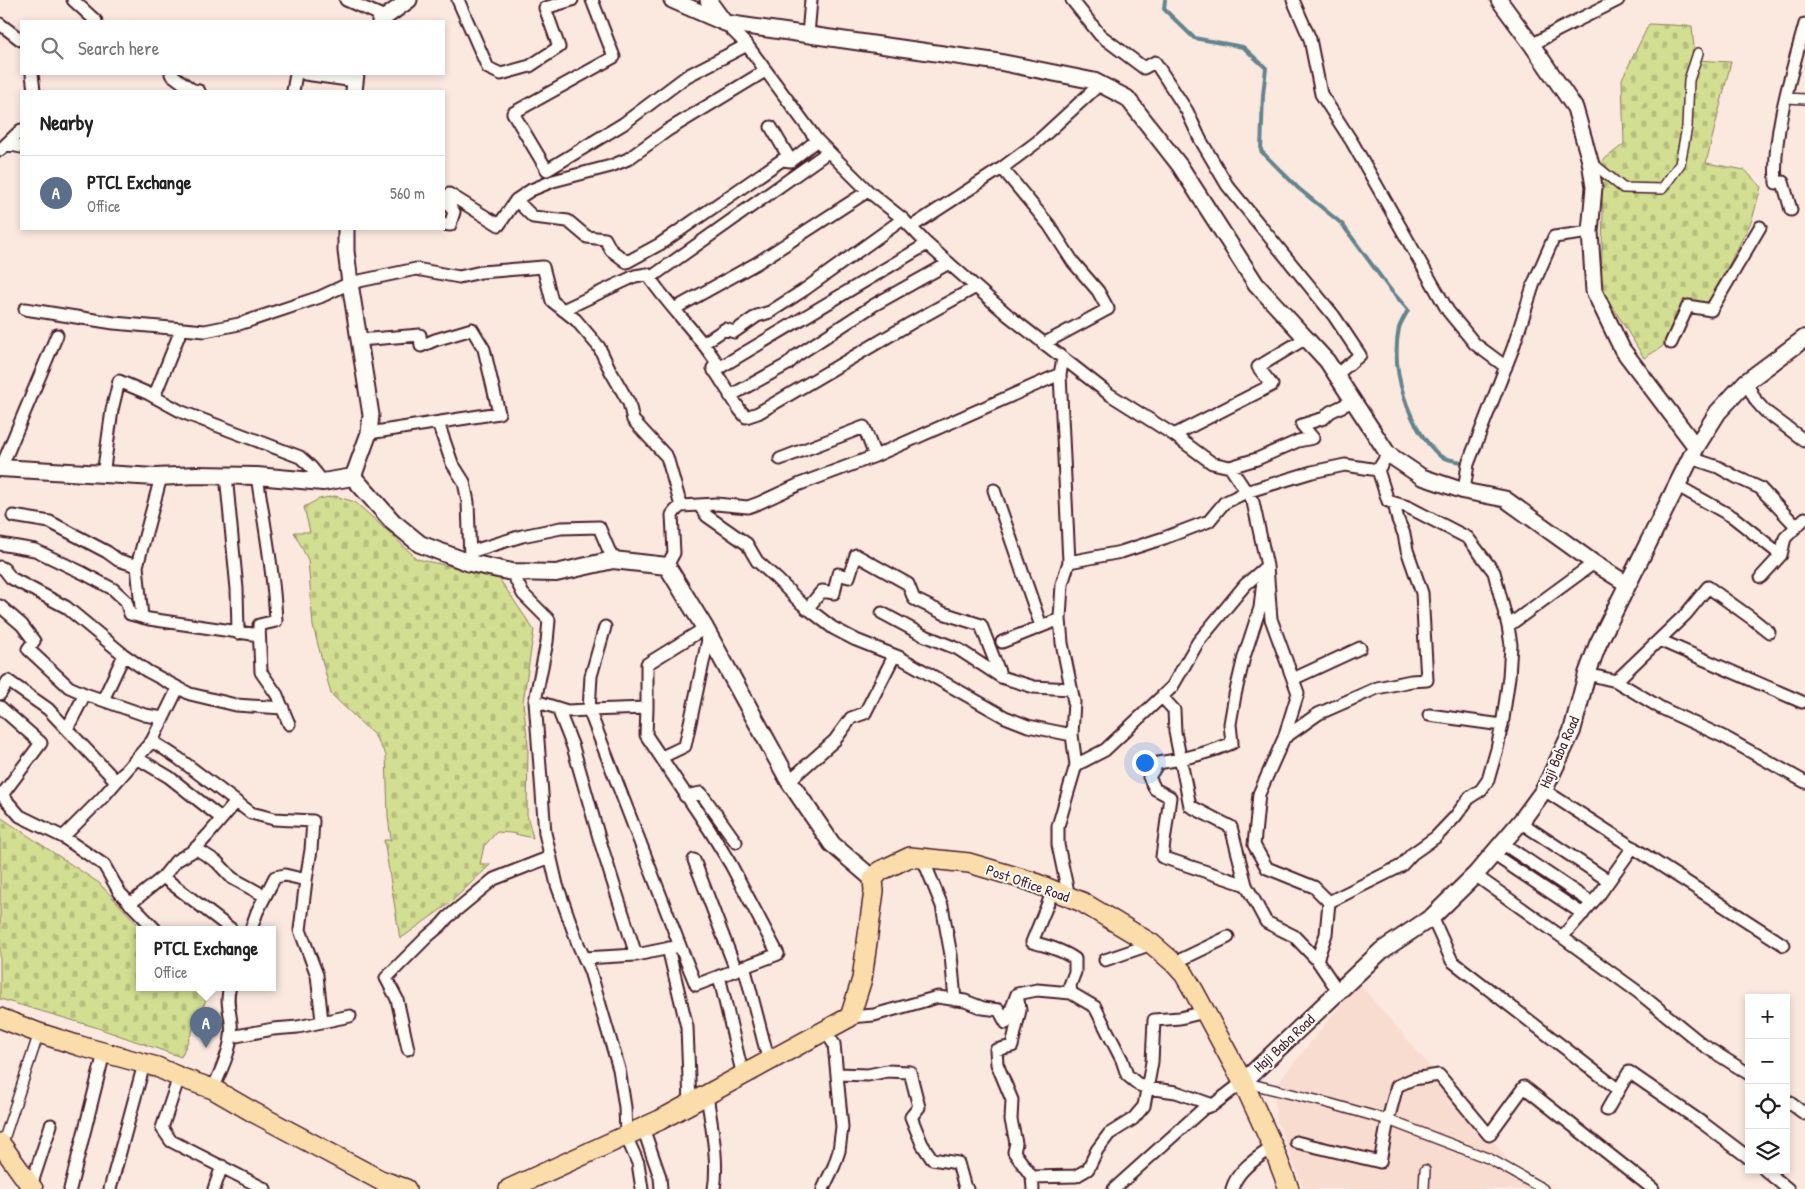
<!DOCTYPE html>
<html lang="en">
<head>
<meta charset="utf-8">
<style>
	:root { --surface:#fff; --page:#f6f6f6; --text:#222; --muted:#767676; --line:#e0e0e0; --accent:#c8321e }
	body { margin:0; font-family:"Patrick Hand",sans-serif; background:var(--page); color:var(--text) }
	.controls { position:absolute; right:15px; bottom:15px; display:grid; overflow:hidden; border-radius:0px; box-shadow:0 2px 8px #0003 }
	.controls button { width:45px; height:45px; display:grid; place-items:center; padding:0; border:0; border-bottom:1px solid var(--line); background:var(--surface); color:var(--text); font:25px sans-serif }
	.you { position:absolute; left:1144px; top:762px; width:18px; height:18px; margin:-12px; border:4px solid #fff; border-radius:50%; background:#1a73e8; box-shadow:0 0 0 8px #1a73e833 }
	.badge { display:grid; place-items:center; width:32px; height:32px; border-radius:50%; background:var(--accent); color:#fff; font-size:16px; font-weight:700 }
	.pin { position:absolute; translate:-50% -41px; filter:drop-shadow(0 1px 2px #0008) }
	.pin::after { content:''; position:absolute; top:26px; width:18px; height:15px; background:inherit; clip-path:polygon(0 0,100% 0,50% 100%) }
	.popup { position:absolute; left:136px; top:926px; width:140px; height:65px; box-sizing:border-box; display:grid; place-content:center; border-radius:0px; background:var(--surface); filter:drop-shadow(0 1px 4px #0005); font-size:16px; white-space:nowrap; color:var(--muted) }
	.popup b { font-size:19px; color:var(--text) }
	.popup::after { content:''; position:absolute; left:50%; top:100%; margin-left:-10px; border:10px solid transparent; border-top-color:var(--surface) }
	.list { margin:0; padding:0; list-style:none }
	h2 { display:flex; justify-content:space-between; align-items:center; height:65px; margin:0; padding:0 20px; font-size:21px }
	h2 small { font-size:16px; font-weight:400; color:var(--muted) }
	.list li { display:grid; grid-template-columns:32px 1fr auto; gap:15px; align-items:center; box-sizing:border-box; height:75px; padding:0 20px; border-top:1px solid var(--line) }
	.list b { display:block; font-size:19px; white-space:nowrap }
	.list p { margin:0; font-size:16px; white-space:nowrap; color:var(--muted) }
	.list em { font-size:16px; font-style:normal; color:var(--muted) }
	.icon { flex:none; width:28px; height:28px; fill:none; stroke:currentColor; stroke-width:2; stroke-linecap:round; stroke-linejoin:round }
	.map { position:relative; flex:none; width:1805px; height:1189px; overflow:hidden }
	.search { position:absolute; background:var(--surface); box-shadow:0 2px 8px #0003; left:20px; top:20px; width:425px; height:55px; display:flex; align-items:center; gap:12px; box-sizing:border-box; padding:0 18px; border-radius:0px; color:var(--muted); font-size:19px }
	.panel { position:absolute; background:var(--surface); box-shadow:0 2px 8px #0003; left:20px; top:90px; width:425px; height:140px; border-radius:0px }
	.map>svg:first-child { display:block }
	.built { fill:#f9dcd0 }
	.cemetery { fill:url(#cemetery-stones); stroke:#8e7e5e }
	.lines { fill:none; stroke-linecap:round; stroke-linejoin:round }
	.stream { stroke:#64848d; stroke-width:4 }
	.pedestrian-casing { stroke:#4a1f2b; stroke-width:12 }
	.minor-casing { stroke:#4a1f2b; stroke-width:15 }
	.tertiary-casing { stroke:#4a1f2b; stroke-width:19 }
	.secondary-casing { stroke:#4a1f2b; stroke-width:20 }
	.primary-casing { stroke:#4a1f2b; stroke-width:22 }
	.pedestrian { stroke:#fdfcf7; stroke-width:9 }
	.minor { stroke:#fdfcf7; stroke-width:11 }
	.tertiary { stroke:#fdfcf7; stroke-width:15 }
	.secondary { stroke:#fdfcf7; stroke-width:16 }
	.primary { stroke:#faddab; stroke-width:19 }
	.labels { text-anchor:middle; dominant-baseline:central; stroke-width:4; stroke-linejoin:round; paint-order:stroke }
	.street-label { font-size:15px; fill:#4a1f2b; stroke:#fdfcf7 }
</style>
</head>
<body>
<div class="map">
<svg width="1805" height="1189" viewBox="0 0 1805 1189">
	<defs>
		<pattern id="cemetery-stones" width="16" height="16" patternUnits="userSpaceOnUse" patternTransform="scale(1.25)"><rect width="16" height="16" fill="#d2de91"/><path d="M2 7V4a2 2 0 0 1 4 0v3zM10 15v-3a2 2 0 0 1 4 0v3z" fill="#b6be7d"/></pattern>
	</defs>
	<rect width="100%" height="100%" fill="#fbe9e0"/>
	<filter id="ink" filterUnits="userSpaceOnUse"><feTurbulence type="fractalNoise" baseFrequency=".02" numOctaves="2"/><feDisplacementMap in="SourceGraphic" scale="10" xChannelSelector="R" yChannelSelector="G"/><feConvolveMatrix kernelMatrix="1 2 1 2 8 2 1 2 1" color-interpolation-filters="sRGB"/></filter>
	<g filter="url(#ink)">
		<path class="built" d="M1359,983l130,152 31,41 38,13h-254l-28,-70 -2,-32z"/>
		<path class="cemetery" d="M1649,24l43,2 3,34 36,2 -25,101 39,7 16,17 -9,33 -43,84 -24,-3 -16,36 -7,10 -18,11 -43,-70 2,-76 -3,-36 -10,-15 7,4 27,-21 -2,-65z
			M335,496l20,6 35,31 27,26 63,14 16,1 38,56 -11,72 5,43 -1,70 6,23 -22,-5 -14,-1 -13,14 -4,18h11l-41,39 -50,36 -16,-99h7l-3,-24 -2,-61 -12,-20 -43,-41 -18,-68 -5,-66 -14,-28h16l-6,-25 15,-8z
			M0,817l99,66 43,46h-2v58h55l11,13 -25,57 -86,-30 -95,-28z"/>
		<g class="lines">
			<path class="stream" d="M1165,0l-1,9 30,29 49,9 23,21 -3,27 -2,56 37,37 44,36 47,64 19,22c-3,6 -7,12 -9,18 -9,42 9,99 41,128 6,4 19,5 26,7"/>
			<g class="pedestrian-casing">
				<path id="pedestrian" d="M1786,98l19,1
					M1590,161l33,27 39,1 18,-25 7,-37 2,-47 9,-27
					M1243,1082l85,21 60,17 102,39 53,30
					M2,1145l37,-112
					M1424,1189l1,-19"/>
			</g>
			<g class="minor-casing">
				<path id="minor" d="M73,0l23,21
					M346,0l39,17
					M458,0l30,68 13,6 29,-8 29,-19 -14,-39 27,-8
					M592,0l22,57 -101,56 34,57 76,-46 64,-48 60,-31
					M1072,0l28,35 44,33 11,-6 32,49 13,28 27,46 107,131 26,39 -25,21
					M1293,0l17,39 11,55 31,48 96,169 27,33 31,23
					M725,23l22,22 70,95 51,51 35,28 24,25 82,72 100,78 65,41 38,28 18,4 27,-8 41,-18 15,-3 -11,-13 22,-7 6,-6 23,-11
					M0,24l21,16
					M808,35l3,-35
					M1532,45l26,-15 60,-30
					M32,74l2,17
					M171,74l20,15 8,2
					M305,74l50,7
					M293,91l3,-17
					M771,127l20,34
					M6,144l15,3
					M0,150l21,-20
					M1002,168l35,-26 63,-58
					M1783,182l8,28
					M1776,183c-4,-50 16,-111 29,-159
					M516,200l17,17 35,4 19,16 18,2 6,11 16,12 33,-18 122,-84 9,1 26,-21
					M444,224l6,1 4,-13 -9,-12 4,-6 50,31 17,-25 15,-10 22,-9 58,-15 17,-7 40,-29 97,-59
					M911,227l91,-59 47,57 24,37 25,29 10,18 -65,35
					M650,278l178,-126
					M25,309l89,14 91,8 34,-7 81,-27 30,-14 66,-14 43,8 22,-5 62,-5 9,34 24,19 23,27 11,23 19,33 4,17 34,37 14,49
					M674,309l83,-46 111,-72
					M563,310l72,-34 12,-2c21,32 49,57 70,89l-4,5 27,42 6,7 12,-4 153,-90 65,-36
					M359,340l61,-5 1,11 14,-6 37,-11 12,20 15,64 -130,20
					M704,343l21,-14 9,3 23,-16 13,-4 34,-22 99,-71
					M1671,343l17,-37 23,4 49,-83
					M1063,359l-3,15 9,188 -7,22 -2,35 2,24 12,59 -2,33 4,30 -18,61v19l11,52
					M714,371l213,-127
					M1746,382l10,19 9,10 40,30
					M730,396l58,-32 8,-8 78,-51 75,-42
					M154,397l27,-67
					M438,423l14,40 12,19 4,20 2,57
					M1174,435l98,-50 -14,-18 48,-29
					M1691,458l27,9 18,10 24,11 36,38
					M780,459l84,-32 11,29
					M1230,467l23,35 14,64 4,53 27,74 -14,45 -25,56 -5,51 13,23 47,19 15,15 -3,32 -9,26 21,31
					M1,468l56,-133
					M103,475l9,-65 7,-29 28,12 35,19 118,45 11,10 12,15
					M226,475l11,114 1,44
					M257,476c7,48 17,97 19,145l-17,4 2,47 16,23 12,29
					M1678,486l55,31 48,38
					M994,490l47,136
					M1464,491l4,-27 45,-116 21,-65 20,-46 36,-5
					M699,505l8,11 40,28 10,17 20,18 25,25 31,24 23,12 43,17 106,60 23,9 44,9
					M13,516l37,6 57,30 11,8 19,6
					M0,544l35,6 48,23 30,16 13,12 4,13 19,5 110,16
					M470,552l52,-16 39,-8 38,-1 14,33
					M1069,562l52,-10 43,-14 45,-17 15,-18 22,-11 66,-20 33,-7 33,5
					M667,566l7,-13 -2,-38 4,-5 5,-4 35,-2 32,3 11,-4 41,-19 75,-28 185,-82
					M0,567l4,2 7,9 55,29 58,48 23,16 43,23 46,11 47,3
					M512,572l11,22 26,26 -2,22 -12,59 10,132 12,52 21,59 12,27 29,98 6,38 1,29 12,27 4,26
					M1761,577l20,-22 4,-17 20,-20
					M0,606l22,19 12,16 -6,8 41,38 16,7 60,21 18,3
					M807,609l15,-18 12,2 4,-19 11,3 7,-22 52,29 6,15 29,14 38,12 20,52 33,10 37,2
					M882,613l41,22 35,14 43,28
					M142,617l-5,-51 24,-89
					M1508,626l86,-63
					M1659,640l143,62
					M1002,642l58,-23
					M1587,674l29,7 45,27 65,30 79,44
					M1293,679l67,-31
					M1616,681l70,-67 22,-27 46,33 15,12
					M0,694l8,-13 40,28 68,72
					M1162,697l12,13 1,22 15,74 41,21 15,58 20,37 28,14 23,24
					M103,700l21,-45
					M535,701l32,10 22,-1 91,236
					M0,707l41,36 -39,52
					M647,708v-44l58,-36
					M558,709l15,38 27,94 36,114
					M1429,715l73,10
					M67,729l18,-35
					M1284,738l34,-24 59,-26 34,-7 16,-1 -5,-87 -15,-43 -3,-16 -6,-14 -4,-17
					M152,741l26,17 73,55 23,6 39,2 -2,29 -5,30 -6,50 17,45 5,46
					M662,757l23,-11 24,-111
					M137,758l32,19 52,41
					M1076,765l29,-15 67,-63 26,-45 47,-57 22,-19
					M789,781l46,-41 16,-22 14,-5 29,-57
					M1544,790l240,155
					M0,793l20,23 43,21 41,28 16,28 35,36
					M685,796l16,-3 35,49
					M1520,822l89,59
					M63,837l39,-39 50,-57 26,-53
					M1502,843l90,60
					M1633,847l-34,48 -37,42 76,55 65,53 46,29
					M195,848l22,14 15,16 33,18
					M1493,854l90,60
					M923,859l19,47 9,49 4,45
					M694,860l42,110
					M1475,875l87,62
					M163,877l68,52
					M1246,885l-84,-28 8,-60 -15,-8 -6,-12 9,-14c26,-4 51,-10 74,-20l-2,-19 5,-29 9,-38 16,-49 3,-28
					M1053,891l-21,51c15,4 30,8 43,17v13l-5,13 1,8
					M1329,902l72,-36 11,-12 24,-17 19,-20 15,-20 11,-7 7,-10 9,-31 6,-30 6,-42 2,-32 -3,-19 -14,-54 -26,-34 -60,-31 -20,-6 -10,-31 10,-16
					M130,904l33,-27 13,-16 17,-10 15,-16 28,-33
					M1432,917l20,44 167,129
					M251,929l6,-17 18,-35 10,-2 21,5
					M668,948l19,79 3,77
					M584,958l52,-3 44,-9 16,39 82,-31 -47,-89 -22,-36 -63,-94 1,-27 -58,2 2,-34 14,-49
					M1105,960l47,-16
					M1174,963l54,-26
					M744,966l25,96
					M719,976l24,100
					M1017,996l3,14 -8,36 -16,4 1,14 15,36 -1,20 5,23 -2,9 18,25 1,12
					M850,1017l24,-2 64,-18 27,4 18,7 16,2 7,13 11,-29 20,-4 34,3 24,14 27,53 5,15 12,10 9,3 28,4 37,13
					M231,1037l42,-8 25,-2 52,-11
					M408,1049l-11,-50 -11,-21 42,-42 13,-11 7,-8 46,-38 56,-22
					M837,1074l31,1 19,-4 23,1 9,35 -8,10 11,27 10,15 26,4 7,25 2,1
					M179,1077l-17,51 9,13 94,48
					M213,1089c7,-17 16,-34 18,-52 3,-17 -7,-34 -1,-50
					M707,1095c4,29 12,65 7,94
					M1786,1100l19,14
					M1607,1110l22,-38 75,52 45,34
					M643,1128l17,49 1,12
					M1296,1142l84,20 8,-42 9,-34 16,-7 26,-4 50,60 35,-48 129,102
					M1765,1170l23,19
					M1032,1177l44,-1 12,-7 9,-19 12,-16 24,-15 11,-13 8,-44 2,-42 26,-2 25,-6
					M31,1186l20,-61
					M70,1189l34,-136
					M110,1189l34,-125
					M214,1189l8,-23
					M823,1189l11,-23 5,-15 3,-24 -8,-83 -9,-13
					M1114,1189l90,-81 9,-3 30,-23
					M1232,1189c5,-19 25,-31 41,-42"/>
			</g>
			<g class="tertiary-casing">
				<path id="tertiary" d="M672,0l53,23 274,39 95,19 33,17 53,68 76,118 71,77 61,93 34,23 42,14 41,8 89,64 33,21
					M708,0l16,22
					M1499,0l33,45 43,63 15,53 4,26 -4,45 4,59 28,58 74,98
					M380,21l29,-21
					M354,91l2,-17
					M346,229v22l4,32 21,132 -2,18 -16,44"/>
			</g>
			<g class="secondary-casing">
				<path id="secondary" d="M0,468l156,9 41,-2 60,1 66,6 30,-5 40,45 27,22 50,19 42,9 44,1 57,-13 54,6 38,62 84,153 43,63 41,35
					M1243,1082l138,-131 51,-34 44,-43 46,-54 22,-30 28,-59 15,-57 11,-30 98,-197 22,-35 28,-30 59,-44"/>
			</g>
			<g class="primary-casing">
				<path id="primary" d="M0,1018l39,15 41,13 77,21 22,10 34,12 38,22 129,69 26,9
					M0,1143l33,46
					M509,1189l151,-69 190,-103 12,-38 12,-88 -1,-12 7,-8 30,-14 59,6 61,18 52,21 70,42 22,19 10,11 11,19 48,89 30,65 16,42"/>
			</g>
			<use href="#pedestrian" class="pedestrian"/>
			<use href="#minor" class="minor"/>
			<use href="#tertiary" class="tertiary"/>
			<use href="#secondary" class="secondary"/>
			<use href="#primary" class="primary"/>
		</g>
	</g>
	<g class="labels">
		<g class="street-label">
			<text transform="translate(1559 752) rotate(-66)">Haji Baba Road</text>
			<text transform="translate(1028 883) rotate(19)">Post Office Road</text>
			<text transform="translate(1284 1043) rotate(-43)">Haji Baba Road</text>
		</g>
	</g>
</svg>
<div class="controls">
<button>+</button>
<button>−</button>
<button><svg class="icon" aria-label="locate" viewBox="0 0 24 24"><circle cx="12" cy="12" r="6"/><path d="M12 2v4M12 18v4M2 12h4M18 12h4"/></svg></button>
<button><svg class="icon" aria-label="layers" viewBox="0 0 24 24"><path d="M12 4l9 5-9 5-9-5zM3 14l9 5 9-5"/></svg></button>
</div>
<div class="you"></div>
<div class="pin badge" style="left:206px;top:1048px;background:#5c6f8a">A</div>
<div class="popup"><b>PTCL Exchange</b>Office</div>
<div class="search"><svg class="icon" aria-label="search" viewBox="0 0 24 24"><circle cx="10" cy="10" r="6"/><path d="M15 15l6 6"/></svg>Search here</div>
<section class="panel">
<h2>Nearby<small></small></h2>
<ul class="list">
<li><span class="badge" style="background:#5c6f8a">A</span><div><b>PTCL Exchange</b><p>Office</p></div><em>560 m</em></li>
</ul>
</section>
</div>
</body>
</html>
